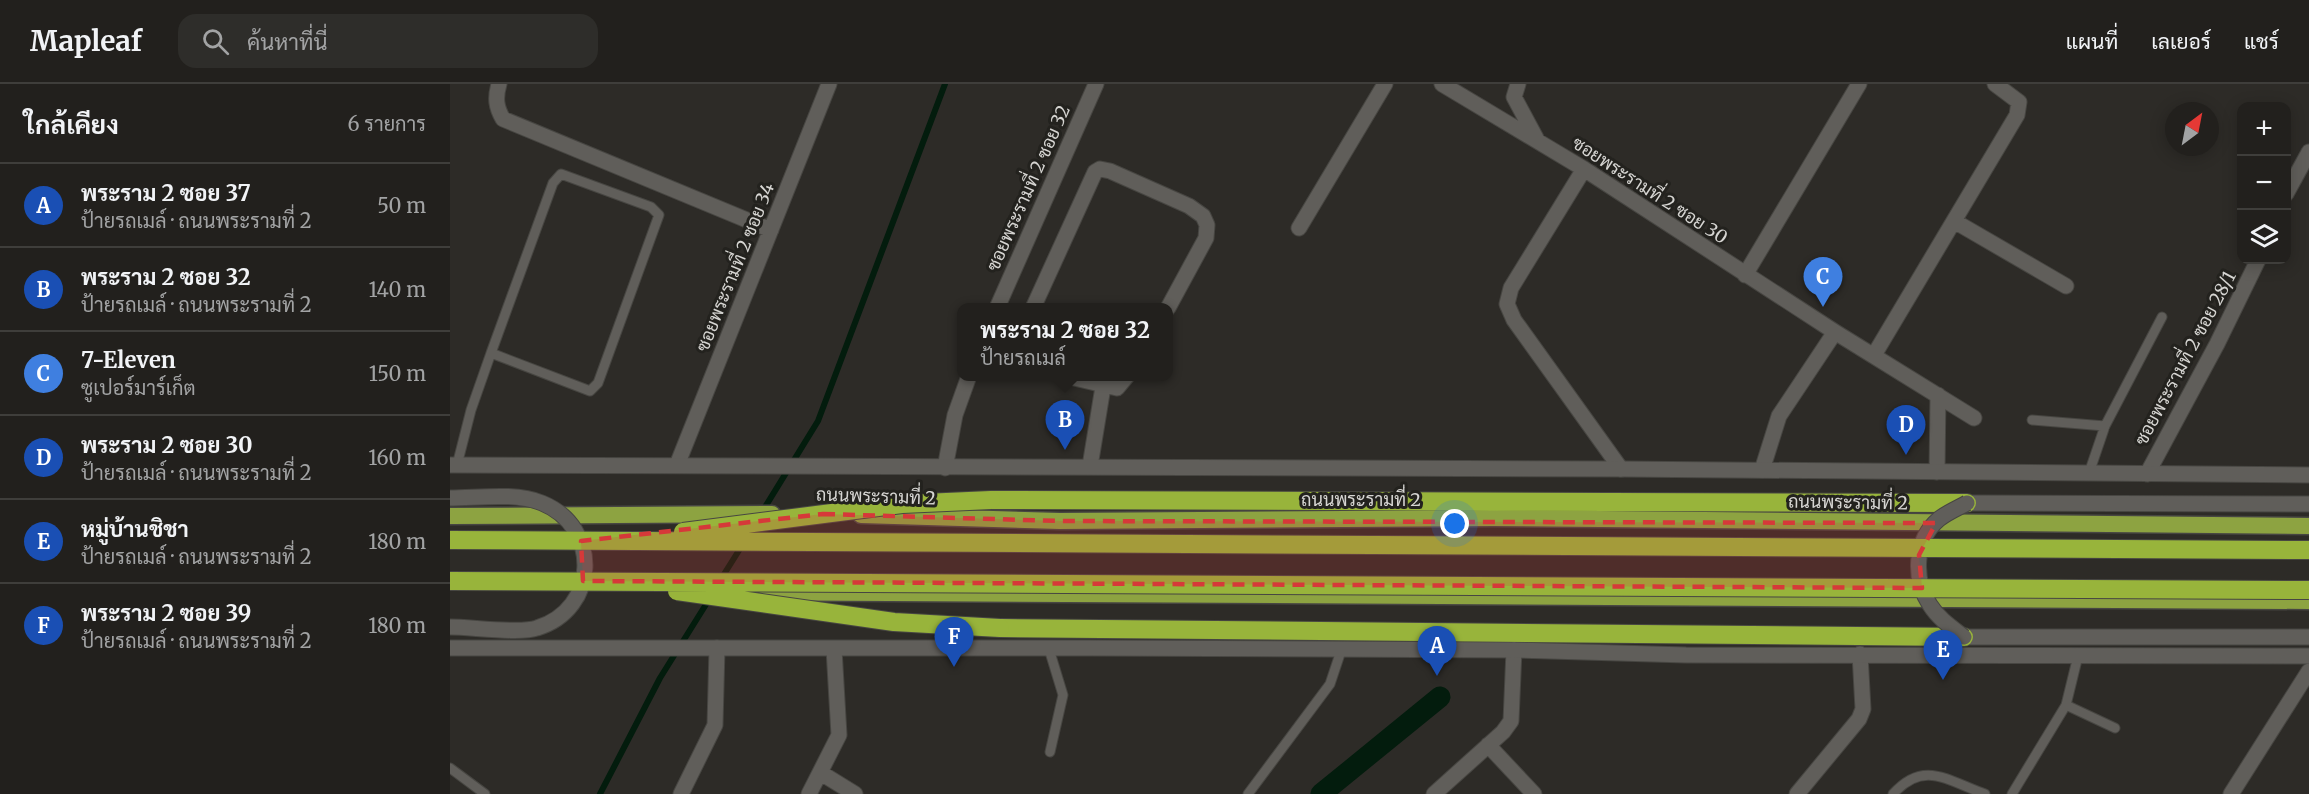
<!DOCTYPE html>
<html lang="th">
<head>
<meta charset="utf-8">
<style>
	:root { --surface:#22201d; --page:#2e2d2a; --text:#f1f3f6; --muted:#a2a3a4; --line:#3f3e3b; --accent:#b45309 }
	body { margin:0; font-family:Merriweather,Sarabun,serif; background:var(--page); color:var(--text) }
	.controls { position:absolute; right:18px; top:18px; display:grid; overflow:hidden; border-radius:12px; box-shadow:0 3px 15px #0003 }
	.controls button { width:54px; height:54px; display:grid; place-items:center; padding:0; border:0; border-bottom:2px solid var(--line); background:var(--surface); color:var(--text); font:30px sans-serif }
	.compass { position:absolute; left:1715px; top:18px; width:54px; height:54px; border-radius:50%; background:var(--surface); box-shadow:0 3px 15px #0003; rotate:32deg }
	.you { position:absolute; left:1005px; top:440px; width:21px; height:21px; margin:-15px; border:4px solid #fff; border-radius:50%; background:#1a73e8; box-shadow:0 0 0 9px #1a73e833 }
	.badge { display:grid; place-items:center; width:39px; height:39px; border-radius:50%; background:var(--accent); color:#fff; font-size:20px; font-weight:700 }
	.pin { position:absolute; translate:-50% -50px; filter:drop-shadow(0 2px 3px #0008) }
	.pin::after { content:''; position:absolute; top:32px; width:21px; height:18px; background:inherit; clip-path:polygon(0 0,100% 0,50% 100%) }
	.popup { position:absolute; left:507px; top:219px; width:216px; height:78px; box-sizing:border-box; display:grid; place-content:center; border-radius:12px; background:var(--surface); filter:drop-shadow(0 2px 4px #0005); font-size:20px; white-space:nowrap; color:var(--muted) }
	.popup b { font-size:22px; color:var(--text) }
	.popup::after { content:''; position:absolute; left:50%; top:100%; margin-left:-12px; border:12px solid transparent; border-top-color:var(--surface) }
	.list { margin:0; padding:0; list-style:none }
	h2 { display:flex; justify-content:space-between; align-items:center; height:78px; margin:0; padding:0 24px; font-size:26px }
	h2 small { font-size:20px; font-weight:400; color:var(--muted) }
	.list li { display:grid; grid-template-columns:39px 1fr auto; gap:18px; align-items:center; box-sizing:border-box; height:84px; padding:0 24px; border-top:2px solid var(--line) }
	.list b { display:block; font-size:22px; white-space:nowrap }
	.list p { margin:0; font-size:20px; white-space:nowrap; color:var(--muted) }
	.list em { font-size:20px; font-style:normal; color:var(--muted) }
	.icon { flex:none; width:33px; height:33px; fill:none; stroke:currentColor; stroke-width:2; stroke-linecap:round; stroke-linejoin:round }
	.map { position:relative; flex:none; width:1859px; height:710px; overflow:hidden }
	header { display:flex; align-items:center; gap:36px; box-sizing:border-box; height:84px; padding:0 30px; background:var(--surface); border-bottom:2px solid var(--line) }
	header strong { font-size:28px }
	nav { display:flex; gap:33px; margin-inline-start:auto; font-size:21px }
	.search { width:420px; height:54px; background:var(--page); display:flex; align-items:center; gap:15px; box-sizing:border-box; padding:0 21px; border-radius:18px; color:var(--muted); font-size:22px }
	main { display:flex }
	aside { flex:1; background:var(--surface) }
	.map>svg:first-child { display:block }
	.lines { fill:none; stroke-linecap:round; stroke-linejoin:round }
	.stream { stroke:#031c0d; stroke-width:6 }
	.canal { stroke:#031c0d; stroke-width:21 }
	.service-casing { stroke:#474642; stroke-width:11 }
	.minor-casing { stroke:#474642; stroke-width:17 }
	.secondary-casing { stroke:#474642; stroke-width:17 }
	.trunk-casing { stroke:#474642; stroke-width:19 }
	.motorway-casing { stroke:#474642; stroke-width:20 }
	.service { stroke:#605e5a; stroke-width:9 }
	.minor { stroke:#605e5a; stroke-width:15 }
	.secondary { stroke:#605e5a; stroke-width:15 }
	.trunk { stroke:#8da341; stroke-width:16 }
	.motorway { stroke:#98b43b; stroke-width:18 }
	.secondary-bridge-casing { stroke:#474642; stroke-width:17; stroke-linecap:butt }
	.motorway-bridge-casing { stroke:#474642; stroke-width:20; stroke-linecap:butt }
	.secondary-bridge { stroke:#605e5a; stroke-width:15 }
	.motorway-bridge { stroke:#98b43b; stroke-width:18 }
	.marked { fill:#d63939; fill-opacity:0.2; stroke:#d63939; stroke-width:4.5; stroke-dasharray:12 8; stroke-linejoin:round }
	.labels { text-anchor:middle; dominant-baseline:central; stroke-width:6; stroke-linejoin:round; paint-order:stroke }
	.street-label { font-size:18px; fill:#d6d5d2; stroke:#23221e }
</style>
</head>
<body>
<header>
<strong>Mapleaf</strong>
<div class="search"><svg class="icon" aria-label="search" viewBox="0 0 24 24"><circle cx="10" cy="10" r="6"/><path d="M15 15l6 6"/></svg>ค้นหาที่นี่</div>
<nav><a>แผนที่</a><a>เลเยอร์</a><a>แชร์</a></nav>
</header>
<main>
<aside>
<h2>ใกล้เคียง<small>6 รายการ</small></h2>
<ul class="list">
<li><span class="badge" style="background:#1a4fb4">A</span><div><b>พระราม 2 ซอย 37</b><p>ป้ายรถเมล์ · ถนนพระรามที่ 2</p></div><em>50 m</em></li>
<li><span class="badge" style="background:#1a4fb4">B</span><div><b>พระราม 2 ซอย 32</b><p>ป้ายรถเมล์ · ถนนพระรามที่ 2</p></div><em>140 m</em></li>
<li><span class="badge" style="background:#3f7fe0">C</span><div><b>7-Eleven</b><p>ซูเปอร์มาร์เก็ต</p></div><em>150 m</em></li>
<li><span class="badge" style="background:#1a4fb4">D</span><div><b>พระราม 2 ซอย 30</b><p>ป้ายรถเมล์ · ถนนพระรามที่ 2</p></div><em>160 m</em></li>
<li><span class="badge" style="background:#1a4fb4">E</span><div><b>หมู่บ้านชิชา</b><p>ป้ายรถเมล์ · ถนนพระรามที่ 2</p></div><em>180 m</em></li>
<li><span class="badge" style="background:#1a4fb4">F</span><div><b>พระราม 2 ซอย 39</b><p>ป้ายรถเมล์ · ถนนพระรามที่ 2</p></div><em>180 m</em></li>
</ul>
</aside>
<div class="map">
<svg width="1859" height="710" viewBox="0 0 1859 710">
	<rect width="100%" height="100%" fill="#2d2b27"/>
	<g class="lines">
		<path class="stream" d="M312,428l56,-91 127,-337
			M271,495l22,-35
			M150,710l60,-116 50,-80"/>
		<path class="canal" d="M871,710l119,-97"/>
		<g class="service-casing">
			<path id="service" d="M111,90l90,33 8,8 -61,168 -8,8 -99,-38 62,-170z
				M1582,336l73,6
				M7,381l14,-55 20,-57
				M1639,389l16,-47 57,-109
				M599,565l14,46 -13,57
				M1616,621l49,23
				M0,684l35,26
				M798,710l82,-110 11,-33
				M1443,710c31,-35 55,-13 92,0
				M1562,710l54,-89 12,-49"/>
		</g>
		<g class="minor-casing">
			<path id="minor" d="M49,0c-4,14 -3,23 4,35l268,111
				M992,0l142,85 251,163 139,86
				M1068,0l-4,13 22,41
				M1134,85l-73,119 -4,16 7,16 107,149
				M1836,110l23,-42
				M1504,137l112,65
				M849,144l86,-144
				M1295,191l114,-191
				M547,224l99,-224
				M583,224l62,-136 5,-3 10,2 79,35 14,10 4,9 -1,13 -38,70
				M1424,271l143,-240 2,-13 -24,-18
				M616,292l51,12 10,-12
				M227,381l152,-381
				M640,382l13,-79
				M495,384l10,-53 14,-39
				M1312,386l17,-54 56,-84
				M1487,388l1,-77
				M1697,390l70,-130 41,-84
				M1038,661l46,49
				M371,689l34,21
				M231,710l34,-69 2,-77
				M359,710l30,-59 -5,-86
				M984,710l69,-62 8,-11 3,-71
				M1347,710l62,-75 4,-10 -3,-55
				M1781,710l78,-123"/>
		</g>
		<g class="secondary-casing">
			<path id="secondary" d="M0,381l1171,4 688,6
				M1517,419l342,1
				M1514,553h345
				M0,564h639l425,2 172,5 623,1"/>
		</g>
		<g class="trunk-casing">
			<path id="trunk" d="M411,431l199,6 433,-3 816,8
				M0,432l322,-2
				M279,508l1580,9"/>
		</g>
		<g class="motorway-casing">
			<path id="motorway" d="M541,416l976,3
				M550,544l964,9"/>
		</g>
		<use href="#service" class="service"/>
		<use href="#minor" class="minor"/>
		<use href="#secondary" class="secondary"/>
		<use href="#trunk" class="trunk"/>
		<use href="#motorway" class="motorway"/>
		<g class="secondary-bridge-casing">
			<path id="secondary-bridge" d="M0,414c28,0 65,-6 92,5 59,24 57,106 -5,125 -17,6 -66,-1 -87,-1
				M1514,553c-13,-10 -26,-19 -34,-32 -17,-26 -16,-65 9,-86 9,-7 19,-11 28,-16"/>
		</g>
		<g class="motorway-bridge-casing">
			<path id="motorway-bridge" d="M233,448l219,-28 89,-4
				M0,456l1859,10
				M0,497l1859,9
				M227,507l217,31 106,6"/>
		</g>
		<use href="#secondary-bridge" class="secondary-bridge"/>
		<use href="#motorway-bridge" class="motorway-bridge"/>
	</g>
	<path class="marked" d="M373,430l237,7 876,2 -17,32 3,33 -1339,-7 -2,-40z"/>
	<g class="labels">
		<g class="street-label">
			<text transform="translate(578 104) rotate(-66)">ซอยพระรามที่ 2 ซอย 32</text>
			<text transform="translate(1200 106) rotate(33)">ซอยพระรามที่ 2 ซอย 30</text>
			<text transform="translate(285 183) rotate(-68)">ซอยพระรามที่ 2 ซอย 34</text>
			<text transform="translate(1735 274) rotate(-62)">ซอยพระรามที่ 2 ซอย 28/1</text>
			<text transform="translate(426 412) rotate(2)">ถนนพระรามที่ 2</text>
			<text x="911" y="415">ถนนพระรามที่ 2</text>
			<text transform="translate(1398 418) rotate(1)">ถนนพระรามที่ 2</text>
		</g>
	</g>
</svg>
<div class="controls">
<button>+</button>
<button>−</button>
<button><svg class="icon" aria-label="layers" viewBox="0 0 24 24"><path d="M12 4l9 5-9 5-9-5zM3 14l9 5 9-5"/></svg></button>
</div>
<svg class="compass" viewBox="-18 -18 36 36"><path d="M0-13l5 13h-10z" fill="#e53935"/><path d="M0 13l5-13h-10z" fill="#a2a3a4"/></svg>
<div class="you"></div>
<div class="pin badge" style="left:987px;top:592px;background:#1a4fb4">A</div>
<div class="pin badge" style="left:615px;top:366px;background:#1a4fb4">B</div>
<div class="popup"><b>พระราม 2 ซอย 32</b>ป้ายรถเมล์</div>
<div class="pin badge" style="left:1373px;top:223px;background:#3f7fe0">C</div>
<div class="pin badge" style="left:1456px;top:371px;background:#1a4fb4">D</div>
<div class="pin badge" style="left:1493px;top:596px;background:#1a4fb4">E</div>
<div class="pin badge" style="left:504px;top:583px;background:#1a4fb4">F</div>
</div>
</main>
</body>
</html>
